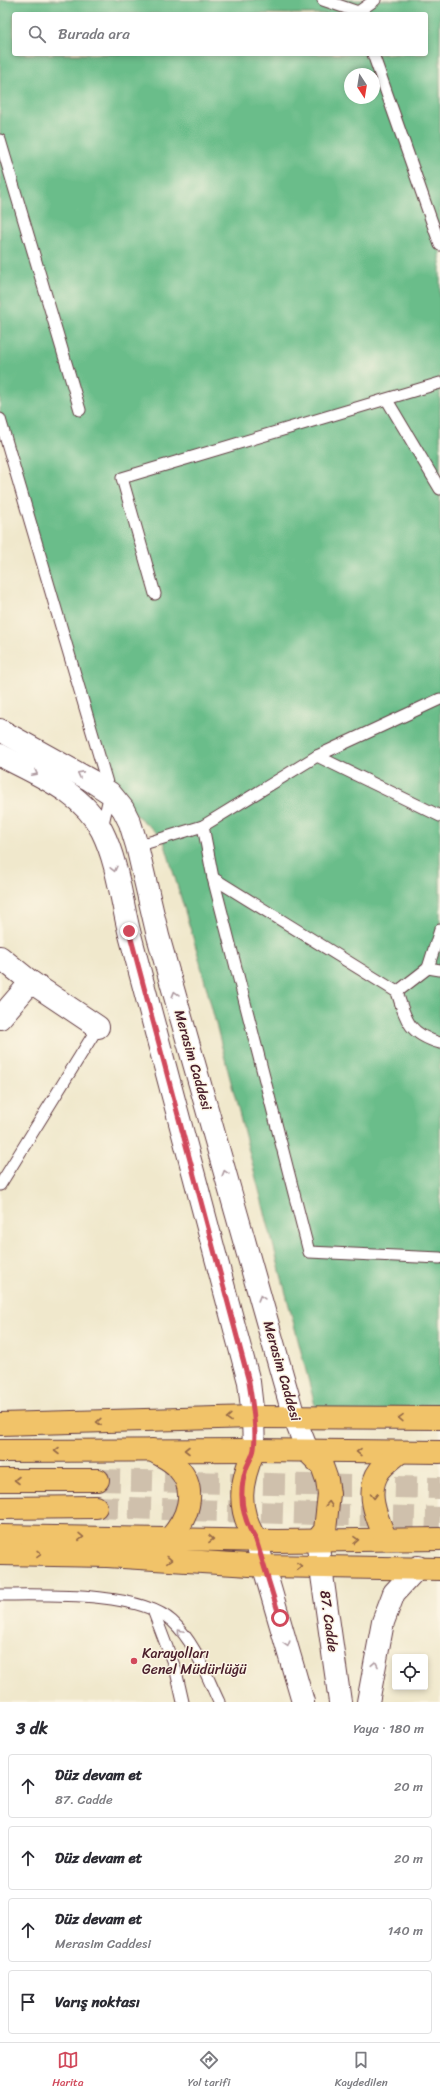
<!DOCTYPE html>
<html lang="tr">
<meta charset="utf-8">
<style>
body{margin:0;font-family:Sriracha,sans-serif;background:#f7f7f7;color:#2b2b33}
.controls{position:absolute;right:12px;bottom:12px;display:grid;overflow:hidden;border-radius:4px;box-shadow:0 2px 6px #0003}
.controls button{width:36px;height:36px;display:grid;place-items:center;padding:0;border:0;border-bottom:1px solid #e1e1e2;background:#fff;color:#2b2b33;font:20px sans-serif}
.compass{position:absolute;left:344px;top:68px;width:36px;height:36px;border-radius:50%;background:#fff;box-shadow:0 2px 6px #0003;rotate:168deg}
.stop{position:absolute;width:12px;height:12px;margin:-9px;border:3px solid #d1495b;border-radius:50%;background:#fff}
.stop.end{background:#d1495b;border-color:#fff;box-shadow:0 1px 4px #0008}
.list{margin:0;padding:0;list-style:none}
h2{display:flex;justify-content:space-between;align-items:center;height:52px;margin:0;padding:0 16px;font-size:17px}
h2 small{font-size:13px;font-weight:400;color:#7c7c81}
.list li{display:grid;grid-template-columns:26px 1fr auto;gap:12px;align-items:center;box-sizing:border-box;height:64px;margin:0 8px 8px;padding:0 8px;border:1px solid #e1e1e2;border-radius:4px}
.list b{display:block;font-size:15px;white-space:nowrap}
.list p{margin:0;font-size:13px;white-space:nowrap;color:#7c7c81}
.list em{font-size:13px;font-style:normal;color:#7c7c81}
.icon{flex:none;width:22px;height:22px;fill:none;stroke:currentColor;stroke-width:2;stroke-linecap:round;stroke-linejoin:round}
.map{position:relative;flex:none;width:440px;height:1702px;overflow:hidden}
.search{position:absolute;background:#fff;box-shadow:0 2px 6px #0003;left:12px;right:12px;top:12px;height:44px;display:flex;align-items:center;gap:10px;box-sizing:border-box;padding:0 14px;border-radius:4px;color:#7c7c81;font-size:15px}
.sheet{height:340px;background:#fff}
nav{display:flex;justify-content:space-around;align-items:center;box-sizing:border-box;height:56px;border-top:1px solid #e1e1e2;background:#fff;font-size:11px;color:#7c7c81}
nav a{display:grid;justify-items:center;gap:2px}
nav .on{color:#d1495b}
.map>svg:first-child{display:block}
</style>
<div class="map">
<svg width="440" height="1702" viewBox="0 0 440 1702">
<rect width="100%" height="100%" fill="#fcf5e5"/>
<filter id="ink" filterUnits="userSpaceOnUse"><feTurbulence type="fractalNoise" baseFrequency=".025" numOctaves="2"/><feDisplacementMap in="SourceGraphic" scale="8" xChannelSelector="R" yChannelSelector="G"/><feConvolveMatrix kernelMatrix="1 2 1 2 8 2 1 2 1" color-interpolation-filters="sRGB"/></filter>
<filter id="wash" filterUnits="userSpaceOnUse"><feTurbulence type="fractalNoise" baseFrequency=".012" numOctaves="4" result="noise"/><feDisplacementMap in="SourceGraphic" scale="16" xChannelSelector="R" yChannelSelector="G"/><feGaussianBlur stdDeviation="0.9" result="paint"/><feColorMatrix in="noise" values="0 0 0 0 0 0 0 0 0 0 0 0 0 0 0 0 0 1.4 0 .05"/><feComposite in="paint" operator="in"/></filter>
<g filter="url(#wash)">
<rect width="100%" height="100%" fill="#f0e8cc"/>
<path fill="#6abd8a" stroke="#5a6e5a" fill-rule="evenodd" d="M0,0H440V1418L318,1417L197,951L163,838L110,793L0,419ZM14,14H426V54H14ZM350,74H374V98H350Z"/>
</g>
<g filter="url(#ink)">
<g fill="none" stroke-linecap="round" stroke-linejoin="round">
<g stroke="#cfc0ac" stroke-width="22" stroke-dasharray="22 11" stroke-linecap="butt">
<path d="M98,1480L440,1488"/>
<path d="M96,1507L440,1518"/>
</g>
<defs>
<g id="service">
<path d="M323,0L358,12"/>
<path d="M359,14L358,12L375,0"/>
<path d="M373,54L440,245"/>
<path d="M0,140L80,410"/>
<path d="M387,400L440,489"/>
<path d="M0,419L110,793L102,828"/>
<path d="M155,594L122,478L440,383"/>
<path d="M440,699L317,756L203,826L213,878L309,1252L440,1258"/>
<path d="M317,756L440,816"/>
<path d="M137,846L203,826"/>
<path d="M213,878L397,992C406,1021 409,1034 440,1043"/>
<path d="M440,930L428,968L440,970"/>
<path d="M397,992L428,968"/>
<path d="M0,1185L98,1027"/>
<path d="M0,1595C43,1595 139,1591 172,1621C195,1642 206,1675 219,1702"/>
<path d="M153,1610L176,1671L183,1702"/>
</g>
<g id="minor">
<path d="M0,730L90,780L110,793L123,809L130,823L137,846L158,936L294,1417L308,1452"/>
<path d="M0,755C36,774 83,792 102,831C117,861 121,898 129,931L249,1382L253,1417L254,1450"/>
<path d="M0,957L31,982L98,1027"/>
<path d="M0,1018L31,982"/>
</g>
<g id="tertiary">
<path d="M256,1540L303,1702"/>
<path d="M317,1540L340,1702"/>
<path d="M368,1702L383,1622L394,1593L418,1567"/>
</g>
<g id="primary">
<path d="M0,1424L253,1417L440,1418"/>
<path d="M152,1450C161,1456 172,1460 178,1468C199,1491 187,1520 169,1539"/>
<path d="M254,1450C240,1483 236,1508 256,1540"/>
<path d="M0,1451L254,1450L440,1452"/>
<path d="M308,1452L322,1466L327,1480L329,1494L325,1530L317,1540"/>
<path d="M0,1480H98"/>
<path d="M0,1508L96,1507"/>
<path d="M0,1536L277,1541L440,1539"/>
<path d="M386,1539C377,1519 364,1491 380,1470C385,1464 393,1458 399,1453"/>
<path d="M0,1554L107,1556L265,1566L440,1569"/>
</g>
</defs>
<use href="#service" stroke="#633d43" stroke-width="13"/>
<use href="#minor" stroke="#633d43" stroke-width="24"/>
<use href="#tertiary" stroke="#633d43" stroke-width="24"/>
<use href="#primary" stroke="#633d43" stroke-width="24"/>
<use href="#service" stroke="#fff" stroke-width="11"/>
<use href="#minor" stroke="#fff" stroke-width="22"/>
<use href="#tertiary" stroke="#fff" stroke-width="22"/>
<use href="#primary" stroke="#f1c369" stroke-width="22"/>
</g>
<defs><path id="oneway-chevron" d="M-2-3.5L2.5 0L-2 3.5" fill="none" stroke-width="1.6" stroke-linecap="round" stroke-linejoin="round"/></defs>
<g stroke="#ae9aa0">
<use href="#oneway-chevron" transform="translate(35 773) rotate(27)"/>
<use href="#oneway-chevron" transform="translate(80 774) rotate(-152)"/>
<use href="#oneway-chevron" transform="translate(114 869) rotate(77)"/>
<use href="#oneway-chevron" transform="translate(175 994) rotate(-106)"/>
<use href="#oneway-chevron" transform="translate(225 1173) rotate(-106)"/>
<use href="#oneway-chevron" transform="translate(261 1298) rotate(-106)"/>
<use href="#oneway-chevron" transform="translate(180 1632) rotate(-130)"/>
<use href="#oneway-chevron" transform="translate(287 1644) rotate(74)"/>
<use href="#oneway-chevron" transform="translate(375 1664) rotate(-79)"/>
</g>
<g stroke="#956947">
<use href="#oneway-chevron" transform="translate(229 1418) rotate(178)"/>
<use href="#oneway-chevron" transform="translate(401 1418) rotate(-179)"/>
<use href="#oneway-chevron" transform="translate(99 1422) rotate(178)"/>
<use href="#oneway-chevron" transform="translate(187 1450) rotate(180)"/>
<use href="#oneway-chevron" transform="translate(57 1451) rotate(180)"/>
<use href="#oneway-chevron" transform="translate(359 1452) rotate(-179)"/>
<use href="#oneway-chevron" transform="translate(17 1480) rotate(180)"/>
<use href="#oneway-chevron" transform="translate(374 1496) rotate(89)"/>
<use href="#oneway-chevron" transform="translate(329 1504) rotate(-86)"/>
<use href="#oneway-chevron" transform="translate(81 1537) rotate(1)"/>
<use href="#oneway-chevron" transform="translate(211 1539) rotate(1)"/>
<use href="#oneway-chevron" transform="translate(356 1540) rotate(-1)"/>
<use href="#oneway-chevron" transform="translate(39 1554) rotate(1)"/>
<use href="#oneway-chevron" transform="translate(169 1560) rotate(4)"/>
<use href="#oneway-chevron" transform="translate(299 1566) rotate(-1)"/>
</g>
</g>
<g fill="none" stroke-linecap="round" stroke-linejoin="round" filter="url(#ink)">
<path stroke="#d1495b" stroke-width="5" d="M129,931L249,1382C252,1403 257,1428 254,1449C253,1456 248,1463 246,1469C238,1494 242,1518 256,1540L280,1618"/>
</g>
<circle fill="#d1495b" stroke="#fcf5e5" stroke-width="1.5" cx="134" cy="1661" r="4"/>
<g text-anchor="middle" dominant-baseline="central" stroke-width="3" stroke-linejoin="round" paint-order="stroke">
<g font-size="14" fill="#4a1f2b" stroke="#fcf5e5">
<text transform="translate(193 1060) rotate(74)">Merasim Caddesi</text>
<text transform="translate(282 1371) rotate(74)">Merasim Caddesi</text>
<text transform="translate(329 1621) rotate(82)">87. Cadde</text>
</g>
<g font-size="14" fill="#4a1f2b" stroke="#fcf5e5" text-anchor="start">
<text x="142" y="1653">Karayolları<tspan x="142" dy="16">Genel Müdürlüğü</tspan></text>
</g>
</g>
</svg>
<div class="controls">
<button><svg class="icon" aria-label="locate" viewBox="0 0 24 24"><circle cx="12" cy="12" r="6"/><path d="M12 2v4M12 18v4M2 12h4M18 12h4"/></svg></button>
</div>
<svg class="compass" viewBox="-18 -18 36 36"><path d="M0-13l5 13h-10z" fill="#e53935"/><path d="M0 13l5-13h-10z" fill="#7c7c81"/></svg>
<div class="stop" style="left:280px;top:1618px"></div>
<div class="stop end" style="left:129px;top:931px"></div>
<div class="search"><svg class="icon" aria-label="search" viewBox="0 0 24 24"><circle cx="10" cy="10" r="6"/><path d="M15 15l6 6"/></svg>Burada ara</div>
</div>
<section class="sheet">
<h2>3 dk<small>Yaya · 180 m</small></h2>
<ul class="list">
<li><svg class="icon" aria-label="ahead" viewBox="0 0 24 24"><path d="M12 20V5M6 11l6-6 6 6"/></svg><div><b>Düz devam et</b><p>87. Cadde</p></div><em>20 m</em></li>
<li><svg class="icon" aria-label="ahead" viewBox="0 0 24 24"><path d="M12 20V5M6 11l6-6 6 6"/></svg><div><b>Düz devam et</b></div><em>20 m</em></li>
<li><svg class="icon" aria-label="ahead" viewBox="0 0 24 24"><path d="M12 20V5M6 11l6-6 6 6"/></svg><div><b>Düz devam et</b><p>Merasim Caddesi</p></div><em>140 m</em></li>
<li><svg class="icon" aria-label="arrive" viewBox="0 0 24 24"><path d="M6 21V4h12l-3 4 3 4H6"/></svg><div><b>Varış noktası</b></div></li>
</ul>
</section>
<nav>
<a class="on"><svg class="icon" aria-label="map" viewBox="0 0 24 24"><path d="M3 6l6-2 6 2 6-2v14l-6 2-6-2-6 2zM9 4v14M15 6v14"/></svg>Harita</a>
<a><svg class="icon" aria-label="directions" viewBox="0 0 24 24"><path d="M12 3l9 9-9 9-9-9zM9 14v-3h6M13 9l2 2-2 2"/></svg>Yol tarifi</a>
<a><svg class="icon" aria-label="saved" viewBox="0 0 24 24"><path d="M7 4h10v16l-5-4-5 4z"/></svg>Kaydedilen</a>
</nav>
